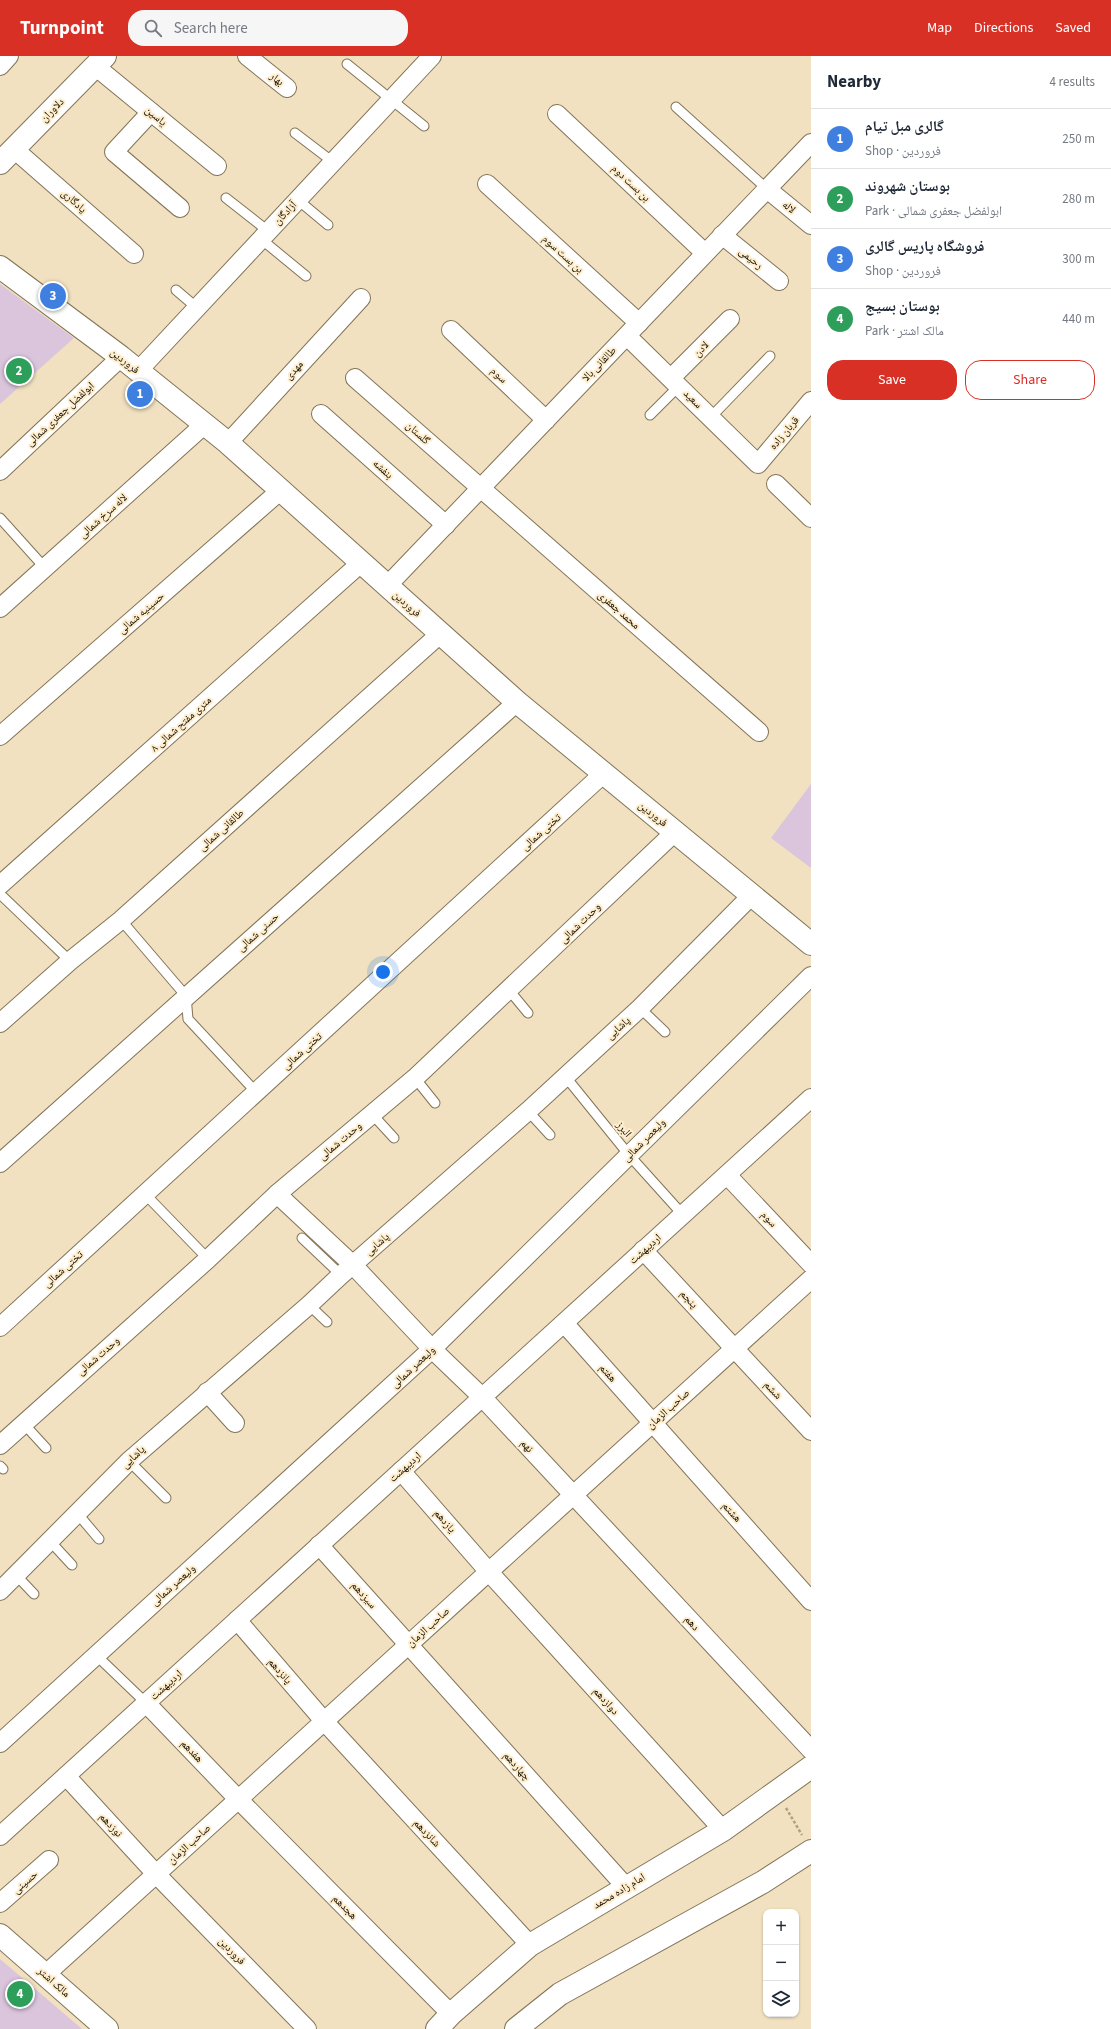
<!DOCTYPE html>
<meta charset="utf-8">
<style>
body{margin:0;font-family:"Source Sans 3","Noto Naskh Arabic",sans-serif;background:#f6f6f7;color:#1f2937}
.controls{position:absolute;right:12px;bottom:12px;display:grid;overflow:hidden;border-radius:8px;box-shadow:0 1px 3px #0004}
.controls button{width:36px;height:36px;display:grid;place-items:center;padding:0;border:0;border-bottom:1px solid #e0e1e3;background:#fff;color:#1f2937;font:20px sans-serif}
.you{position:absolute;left:383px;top:916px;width:14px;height:14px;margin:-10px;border:3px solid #fff;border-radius:50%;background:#1a73e8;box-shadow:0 0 0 6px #1a73e833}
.badge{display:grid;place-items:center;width:26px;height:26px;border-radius:50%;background:#d93025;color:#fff;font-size:13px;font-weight:700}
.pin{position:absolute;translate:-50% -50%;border:2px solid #fff;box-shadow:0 1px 4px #0006}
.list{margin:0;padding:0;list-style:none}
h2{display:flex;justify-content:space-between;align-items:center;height:52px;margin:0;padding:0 16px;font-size:17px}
h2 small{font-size:13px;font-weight:400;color:#747a83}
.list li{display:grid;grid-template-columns:26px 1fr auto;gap:12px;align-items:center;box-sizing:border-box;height:60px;padding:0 16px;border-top:1px solid #e0e1e3}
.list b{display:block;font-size:15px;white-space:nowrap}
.list p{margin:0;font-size:13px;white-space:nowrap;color:#747a83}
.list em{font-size:13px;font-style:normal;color:#747a83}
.actions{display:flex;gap:8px;padding:12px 16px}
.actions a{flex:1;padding:9px 0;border:1px solid #d93025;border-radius:16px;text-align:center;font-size:14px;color:#d93025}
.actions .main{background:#d93025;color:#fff}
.icon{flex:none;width:22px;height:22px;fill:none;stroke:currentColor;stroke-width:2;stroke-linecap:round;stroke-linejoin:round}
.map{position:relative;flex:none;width:811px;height:1973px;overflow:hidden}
header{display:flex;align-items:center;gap:24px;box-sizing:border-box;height:56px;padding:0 20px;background:#d93025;color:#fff}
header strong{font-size:19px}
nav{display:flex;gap:22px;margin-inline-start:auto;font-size:14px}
.search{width:280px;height:36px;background:#f6f6f7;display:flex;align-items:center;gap:10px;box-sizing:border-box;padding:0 14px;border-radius:16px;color:#747a83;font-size:15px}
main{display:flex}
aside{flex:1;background:#fff}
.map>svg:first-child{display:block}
</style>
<header>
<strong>Turnpoint</strong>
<div class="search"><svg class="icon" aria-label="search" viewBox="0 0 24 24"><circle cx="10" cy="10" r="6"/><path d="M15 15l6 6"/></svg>Search here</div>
<nav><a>Map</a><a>Directions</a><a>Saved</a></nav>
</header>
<main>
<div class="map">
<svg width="811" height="1973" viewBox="0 0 811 1973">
<rect width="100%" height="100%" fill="#f1e1c0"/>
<g fill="#dac5dd">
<path d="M0,228L74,282L0,348Z"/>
<path d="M811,728V812L771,782Z"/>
<path d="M0,1903L82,1973H0Z"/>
</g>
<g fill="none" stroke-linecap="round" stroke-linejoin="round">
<defs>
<g id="lane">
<path d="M347,8L424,70"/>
<path d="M676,51L767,133"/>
<path d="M295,77L333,106"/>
<path d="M226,142L268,175"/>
<path d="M298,144L328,169"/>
<path d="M261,183L306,220"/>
<path d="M176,234L197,252"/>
<path d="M650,359L679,330"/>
<path d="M711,361L770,300"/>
<path d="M0,462L45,512"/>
<path d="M0,838L70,905"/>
<path d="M121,864L186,940L188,963L256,1036"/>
<path d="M509,934L528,957"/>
<path d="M640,952L665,976"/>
<path d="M565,1020L629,1099L683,1159"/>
<path d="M415,1022L435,1047"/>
<path d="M528,1055L550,1079"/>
<path d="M372,1058L394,1082"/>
<path d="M145,1138L208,1203"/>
<path d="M302,1182L341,1219"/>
<path d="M309,1249L327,1266"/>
<path d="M24,1368L46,1392"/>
<path d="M129,1405L166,1442"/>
<path d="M0,1410L3,1413"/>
<path d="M77,1457L99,1483"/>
<path d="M49,1484L72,1509"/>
<path d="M16,1519L34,1538"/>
<path d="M96,1599L146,1647"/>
</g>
<g id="street">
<path d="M247,0L287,32"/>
<path d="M0,10L9,0"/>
<path d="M95,10L217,110"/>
<path d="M151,56L114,96L180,152"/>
<path d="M557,58L705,197"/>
<path d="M14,93L134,198"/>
<path d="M487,128L639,267"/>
<path d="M767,133L811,169"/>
<path d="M722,179L779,225"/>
<path d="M451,274L546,364"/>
<path d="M627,280L758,408L811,345"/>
<path d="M138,315L432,0"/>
<path d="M355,322L759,676"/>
<path d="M671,322L730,263"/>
<path d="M321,358L446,469"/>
<path d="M228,387L361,242"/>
<path d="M0,415L121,301"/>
<path d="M776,428L811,462"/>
<path d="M387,530L811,87"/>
<path d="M0,552L205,368"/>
<path d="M0,680L281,434"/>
<path d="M0,829L362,506"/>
<path d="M0,967L70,905L121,864L440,578"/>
<path d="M0,1107L517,646"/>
<path d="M727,1119L811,1208"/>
<path d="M277,1138L353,1209L432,1293L482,1341L811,1694"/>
<path d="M643,1194L811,1375"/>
<path d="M564,1267L811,1545"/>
<path d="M0,1271L603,718"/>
<path d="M207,1336L235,1367"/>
<path d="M0,1389L208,1203L277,1138L415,1022L676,775"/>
<path d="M401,1415L489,1516L723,1774"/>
<path d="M319,1489L626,1831"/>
<path d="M0,1535L129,1405L309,1249L341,1219L528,1055L640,952L752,839"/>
<path d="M237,1564L324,1665L530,1889"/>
<path d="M146,1647L238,1743L451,1958"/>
<path d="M0,1687L432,1293L811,920"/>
<path d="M66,1720L156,1818L307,1973"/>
<path d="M0,1780L811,1042"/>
<path d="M0,1847L49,1804"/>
<path d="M46,1918L811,1223"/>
</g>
<g id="secondary">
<path d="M0,107L105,0"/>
<path d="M0,211L121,301L228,387L517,646L811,888"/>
<path d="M0,1879L107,1973"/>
<path d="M437,1973L451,1958L530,1889L723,1774L811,1711"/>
<path d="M516,1973L560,1938L763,1826L811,1795"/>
</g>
</defs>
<use href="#lane" stroke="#827457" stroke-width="11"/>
<use href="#street" stroke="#827457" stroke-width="20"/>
<use href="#secondary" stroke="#827457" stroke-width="24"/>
<path stroke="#ada086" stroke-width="2.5" stroke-dasharray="3 2" stroke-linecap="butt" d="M786,1752L802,1779"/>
<use href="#lane" stroke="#fff" stroke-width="9"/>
<use href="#street" stroke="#fff" stroke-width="18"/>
<use href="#secondary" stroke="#fff" stroke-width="22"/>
</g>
<g text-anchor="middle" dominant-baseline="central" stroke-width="4" stroke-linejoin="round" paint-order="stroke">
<g font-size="11" fill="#120d03" stroke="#feeecd">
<text transform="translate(277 23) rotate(38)">بهار</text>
<text transform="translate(52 54) rotate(-46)">دلاوران</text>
<text transform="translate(156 60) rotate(40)">یاسین</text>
<text transform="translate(631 127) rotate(43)">بن بست دوم</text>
<text transform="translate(74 145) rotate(42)">یادگاری</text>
<text transform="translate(789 151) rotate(39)">لاله</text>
<text transform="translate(285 157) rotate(-47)">آزادگان</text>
<text transform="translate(563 198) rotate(42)">بن بست سوم</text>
<text transform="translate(751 202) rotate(39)">رحیمی</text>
<text transform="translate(701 293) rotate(-46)">لادن</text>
<text transform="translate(125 305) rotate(38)">فروردین</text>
<text transform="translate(599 308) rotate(-46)">طالقانی بالا</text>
<text transform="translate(294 314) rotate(-47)">مهدی</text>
<text transform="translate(499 319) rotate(43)">سوم</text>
<text transform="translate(693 343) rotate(45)">سعید</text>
<text transform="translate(60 358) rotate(-43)">ابولفضل جعفری شمالی</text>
<text transform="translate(418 377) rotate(42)">گلستان</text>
<text transform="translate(784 377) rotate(-50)">قربان زاده</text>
<text transform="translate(383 413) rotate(42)">بنفشه</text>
<text transform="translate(103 460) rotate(-42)">لاله سرخ شمالی</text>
<text transform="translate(407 548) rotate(42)">فروردین</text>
<text transform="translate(619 554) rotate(41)">محمد جعفری</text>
<text transform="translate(141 557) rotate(-41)">حسینیه شمالی</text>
<text transform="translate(181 668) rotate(-42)">۸ متری مفتح شمالی</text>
<text transform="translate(653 758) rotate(38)">فروردین</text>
<text transform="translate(221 774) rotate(-42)">طالقانی شمالی</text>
<text transform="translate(541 776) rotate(-42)">تختی شمالی</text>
<text transform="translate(580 867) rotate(-44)">وحدت شمالی</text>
<text transform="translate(258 876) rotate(-42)">حسنی شمالی</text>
<text transform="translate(618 972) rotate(-42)">پاشایی</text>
<text transform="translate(302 995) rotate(-42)">تختی شمالی</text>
<text transform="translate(624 1073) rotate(51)">البرز</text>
<text transform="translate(644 1084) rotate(-45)">ولیعصر شمالی</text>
<text transform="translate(340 1085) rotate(-40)">وحدت شمالی</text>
<text transform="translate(769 1163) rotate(47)">سوم</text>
<text transform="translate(377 1188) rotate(-41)">پاشایی</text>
<text transform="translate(645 1193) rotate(-42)">اردیبهشت</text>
<text transform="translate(63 1213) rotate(-42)">تختی شمالی</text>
<text transform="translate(689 1243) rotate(47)">پنجم</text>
<text transform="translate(98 1300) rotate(-41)">وحدت شمالی</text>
<text transform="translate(413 1311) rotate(-43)">ولیعصر شمالی</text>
<text transform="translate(608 1317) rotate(48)">هفتم</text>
<text transform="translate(773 1334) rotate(47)">ششم</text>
<text transform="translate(668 1353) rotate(-42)">صاحب الزمان</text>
<text transform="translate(527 1390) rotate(47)">نهم</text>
<text transform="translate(133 1401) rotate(-43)">پاشایی</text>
<text transform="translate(405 1411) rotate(-42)">اردیبهشت</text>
<text transform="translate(732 1456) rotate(48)">هشتم</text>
<text transform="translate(445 1465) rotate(49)">یازدهم</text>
<text transform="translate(173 1529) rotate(-42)">ولیعصر شمالی</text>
<text transform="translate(364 1539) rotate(48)">سیزدهم</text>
<text transform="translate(692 1567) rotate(47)">دهم</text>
<text transform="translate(428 1571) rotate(-42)">صاحب الزمان</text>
<text transform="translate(280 1615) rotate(49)">پانزدهم</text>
<text transform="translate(166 1629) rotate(-42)">اردیبهشت</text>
<text transform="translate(606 1645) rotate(48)">دوازدهم</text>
<text transform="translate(192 1695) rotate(46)">هفدهم</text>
<text transform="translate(517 1710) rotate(48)">چهاردهم</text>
<text transform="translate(111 1769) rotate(47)">نوزدهم</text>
<text transform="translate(427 1777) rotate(47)">شانزدهم</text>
<text transform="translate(189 1788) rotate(-42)">صاحب الزمان</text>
<text transform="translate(25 1826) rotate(-41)">حسینی</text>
<text transform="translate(619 1835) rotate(-31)">امام زاده محمد</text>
<text transform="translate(345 1851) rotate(45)">هجدهم</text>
<text transform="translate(232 1895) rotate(46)">فروردین</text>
<text transform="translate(54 1926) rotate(42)">مالک اشتر</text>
</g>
</g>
</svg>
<div class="controls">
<button>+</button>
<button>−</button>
<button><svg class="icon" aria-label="layers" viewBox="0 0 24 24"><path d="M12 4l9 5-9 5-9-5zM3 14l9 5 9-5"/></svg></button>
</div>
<div class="you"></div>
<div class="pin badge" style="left:140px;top:338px;background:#3f7fe0">1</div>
<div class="pin badge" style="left:19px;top:315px;background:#2e9e5b">2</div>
<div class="pin badge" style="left:53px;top:240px;background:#3f7fe0">3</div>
<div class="pin badge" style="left:20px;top:1938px;background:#2e9e5b">4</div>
</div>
<aside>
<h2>Nearby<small>4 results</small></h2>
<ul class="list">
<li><span class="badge" style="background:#3f7fe0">1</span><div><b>گالری مبل تیام</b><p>Shop · فروردین</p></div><em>250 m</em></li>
<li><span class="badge" style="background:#2e9e5b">2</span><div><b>بوستان شهروند</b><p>Park · ابولفضل جعفری شمالی</p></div><em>280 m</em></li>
<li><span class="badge" style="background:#3f7fe0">3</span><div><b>فروشگاه پاریس گالری</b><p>Shop · فروردین</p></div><em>300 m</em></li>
<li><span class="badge" style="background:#2e9e5b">4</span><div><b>بوستان بسیج</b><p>Park · مالک اشتر</p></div><em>440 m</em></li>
</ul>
<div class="actions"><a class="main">Save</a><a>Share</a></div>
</aside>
</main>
